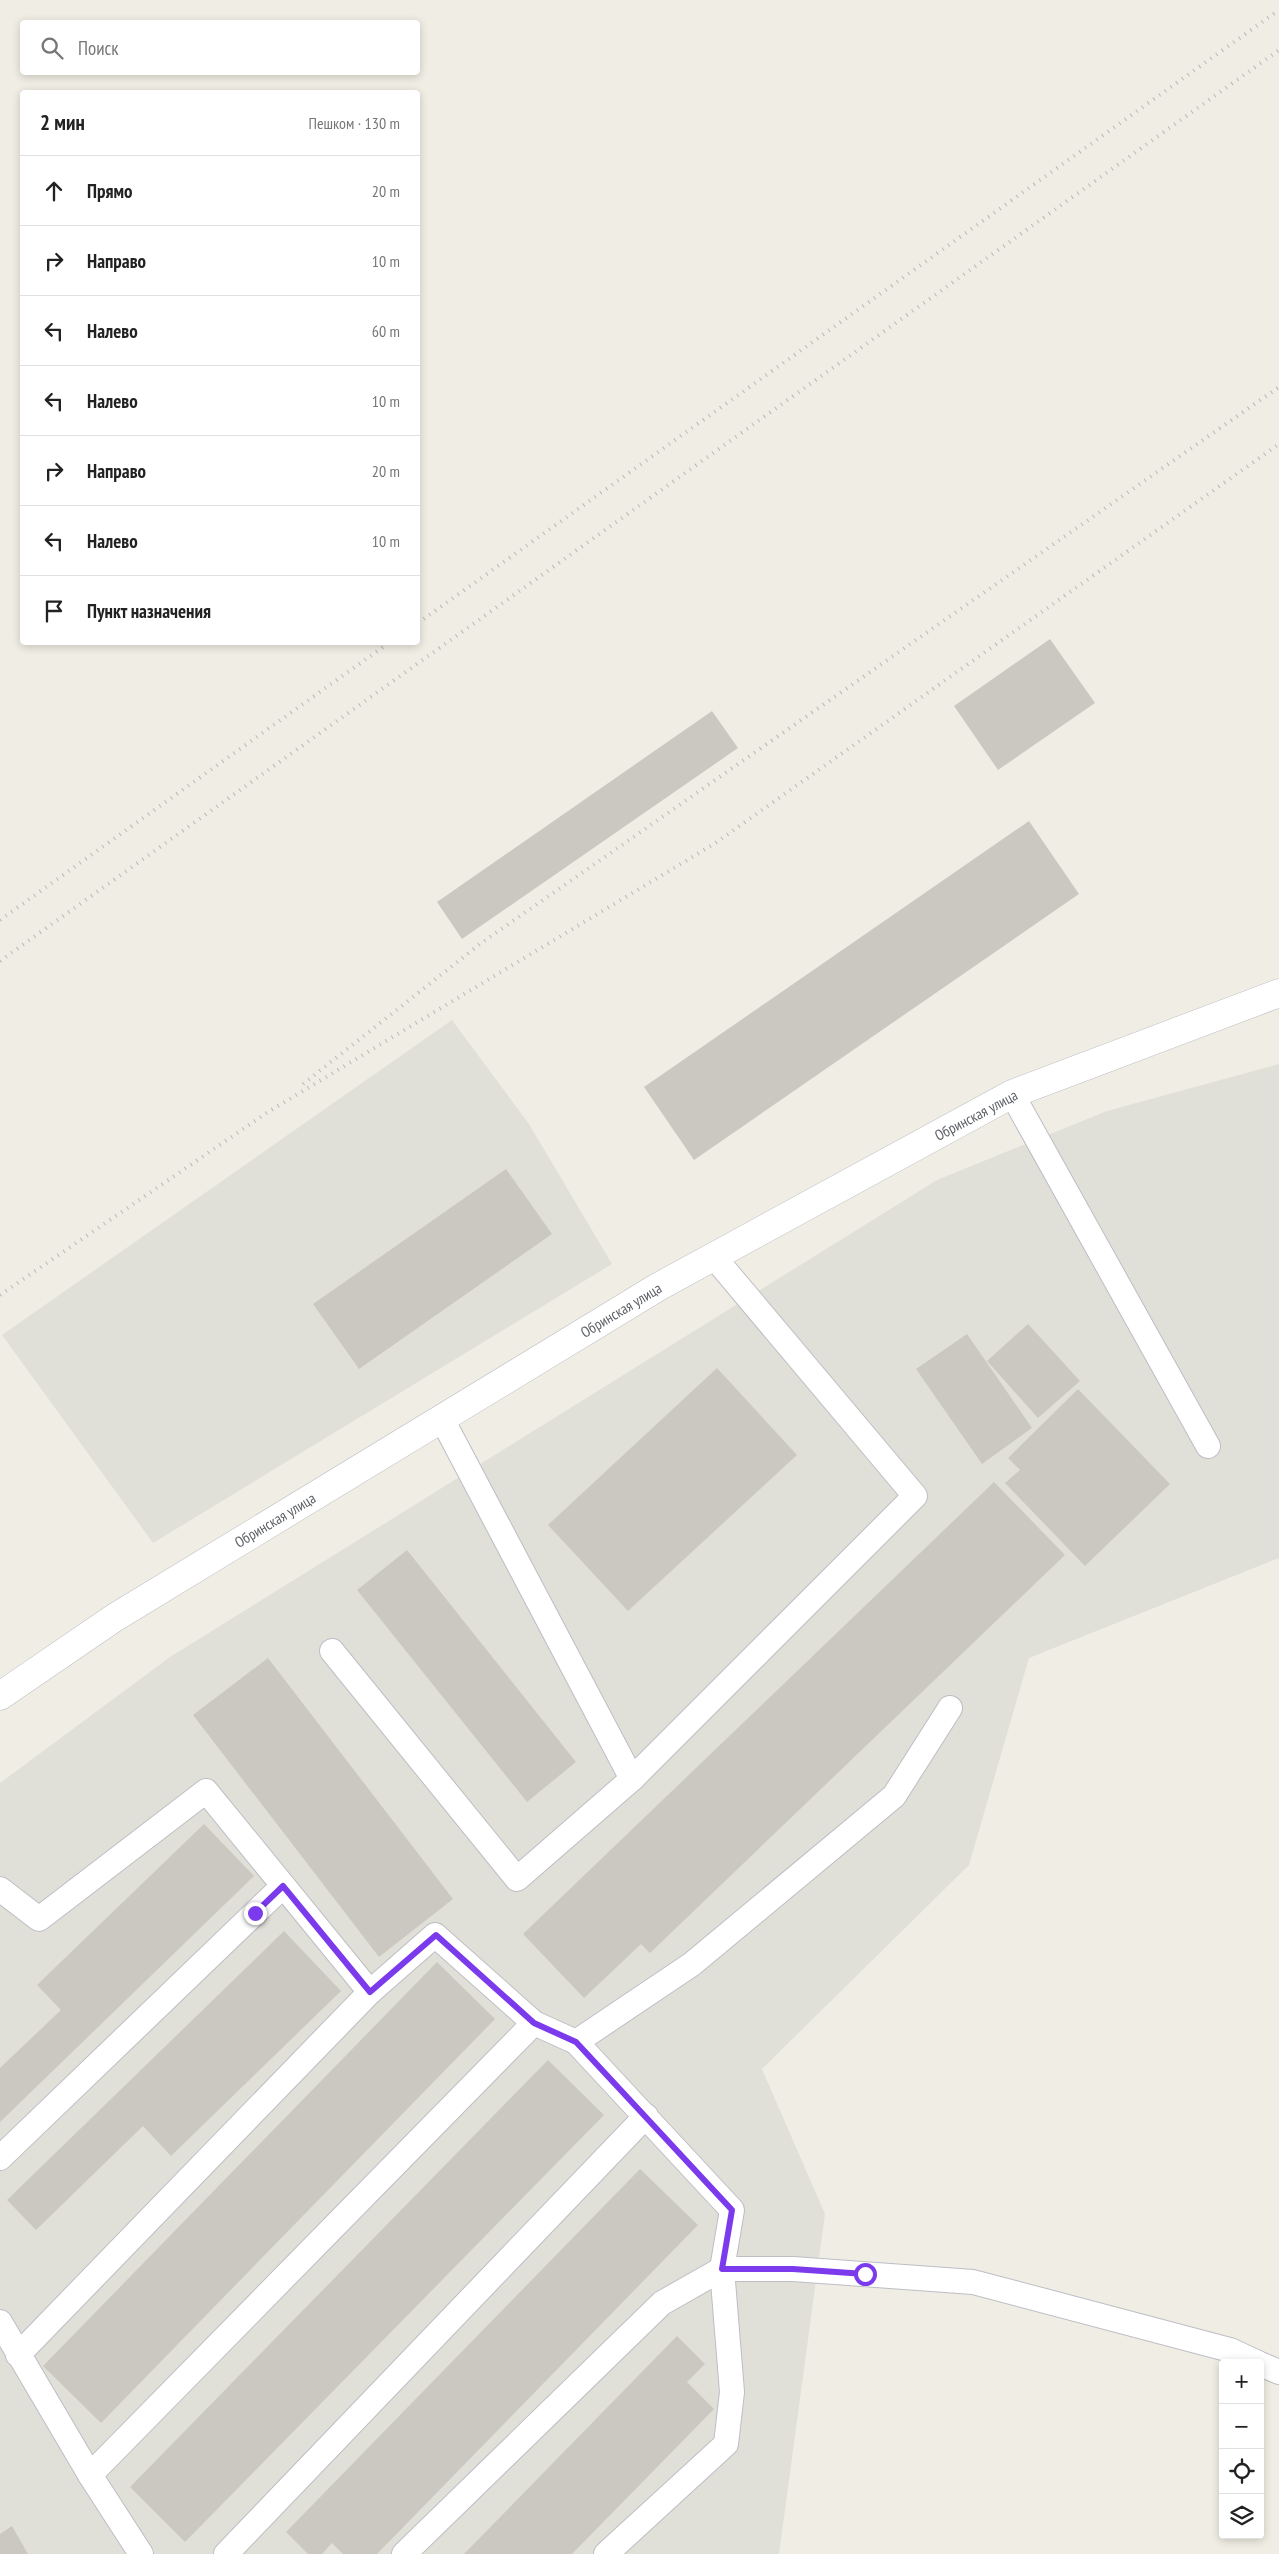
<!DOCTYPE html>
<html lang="ru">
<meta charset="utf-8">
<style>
body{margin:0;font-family:"PT Sans Narrow",sans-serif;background:#f6f6f6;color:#222}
.controls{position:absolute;right:15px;bottom:15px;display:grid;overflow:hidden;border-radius:5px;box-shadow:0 2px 8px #0003}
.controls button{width:45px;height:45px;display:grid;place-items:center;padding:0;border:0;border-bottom:1px solid #e0e0e0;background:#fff;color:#222;font:25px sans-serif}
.stop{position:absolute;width:15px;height:15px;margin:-11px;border:4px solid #7c3aed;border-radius:50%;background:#fff}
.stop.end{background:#7c3aed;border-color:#fff;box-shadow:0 1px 5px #0008}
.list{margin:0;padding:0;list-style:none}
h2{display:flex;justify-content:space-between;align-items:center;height:65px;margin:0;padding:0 20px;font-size:21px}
h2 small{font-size:16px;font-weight:400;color:#767676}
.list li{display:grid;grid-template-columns:32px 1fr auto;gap:15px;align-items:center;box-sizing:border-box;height:70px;padding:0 20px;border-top:1px solid #e0e0e0}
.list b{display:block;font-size:19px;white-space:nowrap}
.list em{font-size:16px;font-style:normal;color:#767676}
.icon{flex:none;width:28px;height:28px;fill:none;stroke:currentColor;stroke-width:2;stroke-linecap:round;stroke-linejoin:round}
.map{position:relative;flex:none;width:1279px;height:2554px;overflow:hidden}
.search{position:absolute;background:#fff;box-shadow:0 2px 8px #0003;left:20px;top:20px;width:400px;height:55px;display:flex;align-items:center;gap:12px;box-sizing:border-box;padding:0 18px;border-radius:5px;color:#767676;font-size:19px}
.panel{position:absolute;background:#fff;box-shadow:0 2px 8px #0003;left:20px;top:90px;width:400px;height:555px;border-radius:5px}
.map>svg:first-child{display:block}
</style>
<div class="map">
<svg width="1279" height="2554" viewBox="0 0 1279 2554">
<rect width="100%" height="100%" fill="#f0eee4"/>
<g fill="#e0e0d8">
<path d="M452,1020L529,1124L612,1264L153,1543L2,1335Z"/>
<path d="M1279,1064V1558L1029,1658L969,1865L762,2069L825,2214L779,2554H0V1783L170,1657L937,1180L1107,1111Z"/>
</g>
<g fill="#cbc8c1">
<path d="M1050,639L1095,703L998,770L954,706Z"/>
<path d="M712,711L738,748L462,939L437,902Z"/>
<path d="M1029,821L1079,894L694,1160L644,1087Z"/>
<path d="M506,1169L552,1234L359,1369L313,1304Z"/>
<path d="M1028,1324L1080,1381L1038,1418L987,1361Z"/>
<path d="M967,1334L1032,1428L982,1464L916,1369Z"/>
<path d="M717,1368L797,1455L628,1611L548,1525Z"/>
<path d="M1078,1389L1170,1484L1085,1566L1005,1483L1020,1470L1008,1458Z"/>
<path d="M994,1482L1065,1555L650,1953L641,1944L584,1998L523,1934Z"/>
<path d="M407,1550L576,1762L527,1802L357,1590Z"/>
<path d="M268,1658L453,1899L379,1957L193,1715Z"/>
<path d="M204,1824L254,1876L0,2122V2068L61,2010L37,1985Z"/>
<path d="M284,1931L341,1991L171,2156L143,2126L36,2230L7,2200Z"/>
<path d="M437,1962L495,2019L101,2423L43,2366Z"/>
<path d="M548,2060L604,2115L185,2542L130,2487Z"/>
<path d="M640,2169L698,2225L377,2554H343L332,2543L322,2554H308L286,2532Z"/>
<path d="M677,2336L705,2364L687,2382L714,2409L572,2554H464Z"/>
<path d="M12,2526L28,2554H0V2534Z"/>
</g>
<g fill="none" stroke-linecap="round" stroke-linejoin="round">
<defs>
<g id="service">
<path d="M1012,1094L1208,1446"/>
<path d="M442,1419L632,1779"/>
<path d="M332,1651L517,1879L632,1779L915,1496L714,1257"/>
<path d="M0,1889L39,1919L206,1791L370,1992"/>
<path d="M576,2042L692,1964L894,1796L950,1708"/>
<path d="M0,2158L283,1886"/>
<path d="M0,2322L90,2475L141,2554"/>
<path d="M18,2355L370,1992L435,1935L534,2023L576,2042L732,2210L722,2269L732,2392L726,2444L606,2554"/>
<path d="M1260,2364L1279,2372"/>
<path d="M90,2475L534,2023"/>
<path d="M226,2554L646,2116"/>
<path d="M404,2554L662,2303L722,2269H793L973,2282L1230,2350L1258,2363"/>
</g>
<path id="minor" d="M0,1696L114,1618L658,1287L1012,1094L1279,993"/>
</defs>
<use href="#service" stroke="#bcbec4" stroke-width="26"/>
<use href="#minor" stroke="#bcbec4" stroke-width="29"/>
<use href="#service" stroke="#fff" stroke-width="24"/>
<use href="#minor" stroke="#fff" stroke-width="28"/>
<g stroke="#b7b8b9" stroke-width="4" stroke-dasharray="1 6" stroke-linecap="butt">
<path d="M418,623L1279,10"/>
<path d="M0,920L390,642"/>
<path d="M0,961L1279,50"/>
<path d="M303,1084L480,944L1279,387"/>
<path d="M0,1295L268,1112L714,844L1279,444"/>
</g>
</g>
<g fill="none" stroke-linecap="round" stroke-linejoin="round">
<path stroke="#7c3aed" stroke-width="6" d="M255,1913L283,1886L370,1992L436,1935L534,2023L576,2042L732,2210L722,2269H793L865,2274"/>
</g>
<g text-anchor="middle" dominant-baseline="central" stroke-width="4.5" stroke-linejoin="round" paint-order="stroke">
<g font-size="15" fill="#5c6066" stroke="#fff">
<text transform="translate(976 1115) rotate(-28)">Обринская улица</text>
<text transform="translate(621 1310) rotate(-31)">Обринская улица</text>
<text transform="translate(275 1520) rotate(-31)">Обринская улица</text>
</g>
</g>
</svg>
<div class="controls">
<button>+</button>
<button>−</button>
<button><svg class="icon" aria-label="locate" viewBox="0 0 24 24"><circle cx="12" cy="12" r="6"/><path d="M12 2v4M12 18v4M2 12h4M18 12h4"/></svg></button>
<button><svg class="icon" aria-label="layers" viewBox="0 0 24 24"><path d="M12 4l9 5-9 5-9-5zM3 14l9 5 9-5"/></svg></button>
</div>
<div class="stop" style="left:865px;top:2274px"></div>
<div class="stop end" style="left:255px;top:1913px"></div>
<div class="search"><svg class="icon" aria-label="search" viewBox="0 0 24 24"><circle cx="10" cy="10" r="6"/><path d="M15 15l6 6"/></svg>Поиск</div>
<section class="panel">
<h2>2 мин<small>Пешком · 130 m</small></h2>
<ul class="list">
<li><svg class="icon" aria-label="ahead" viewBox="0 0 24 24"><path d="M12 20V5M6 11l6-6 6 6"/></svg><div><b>Прямо</b></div><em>20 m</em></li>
<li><svg class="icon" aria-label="right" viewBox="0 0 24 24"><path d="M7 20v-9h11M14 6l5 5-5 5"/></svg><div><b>Направо</b></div><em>10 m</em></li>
<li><svg class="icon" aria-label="left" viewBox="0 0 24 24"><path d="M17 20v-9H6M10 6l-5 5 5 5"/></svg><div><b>Налево</b></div><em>60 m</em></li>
<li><svg class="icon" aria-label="left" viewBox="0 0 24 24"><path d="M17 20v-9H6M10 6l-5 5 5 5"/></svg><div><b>Налево</b></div><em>10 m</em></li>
<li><svg class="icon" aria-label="right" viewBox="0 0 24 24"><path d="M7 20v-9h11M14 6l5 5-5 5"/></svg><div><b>Направо</b></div><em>20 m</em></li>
<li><svg class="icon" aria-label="left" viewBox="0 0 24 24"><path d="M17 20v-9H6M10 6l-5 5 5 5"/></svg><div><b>Налево</b></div><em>10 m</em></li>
<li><svg class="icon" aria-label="arrive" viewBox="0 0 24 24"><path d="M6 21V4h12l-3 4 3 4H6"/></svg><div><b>Пункт назначения</b></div></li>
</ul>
</section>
</div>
